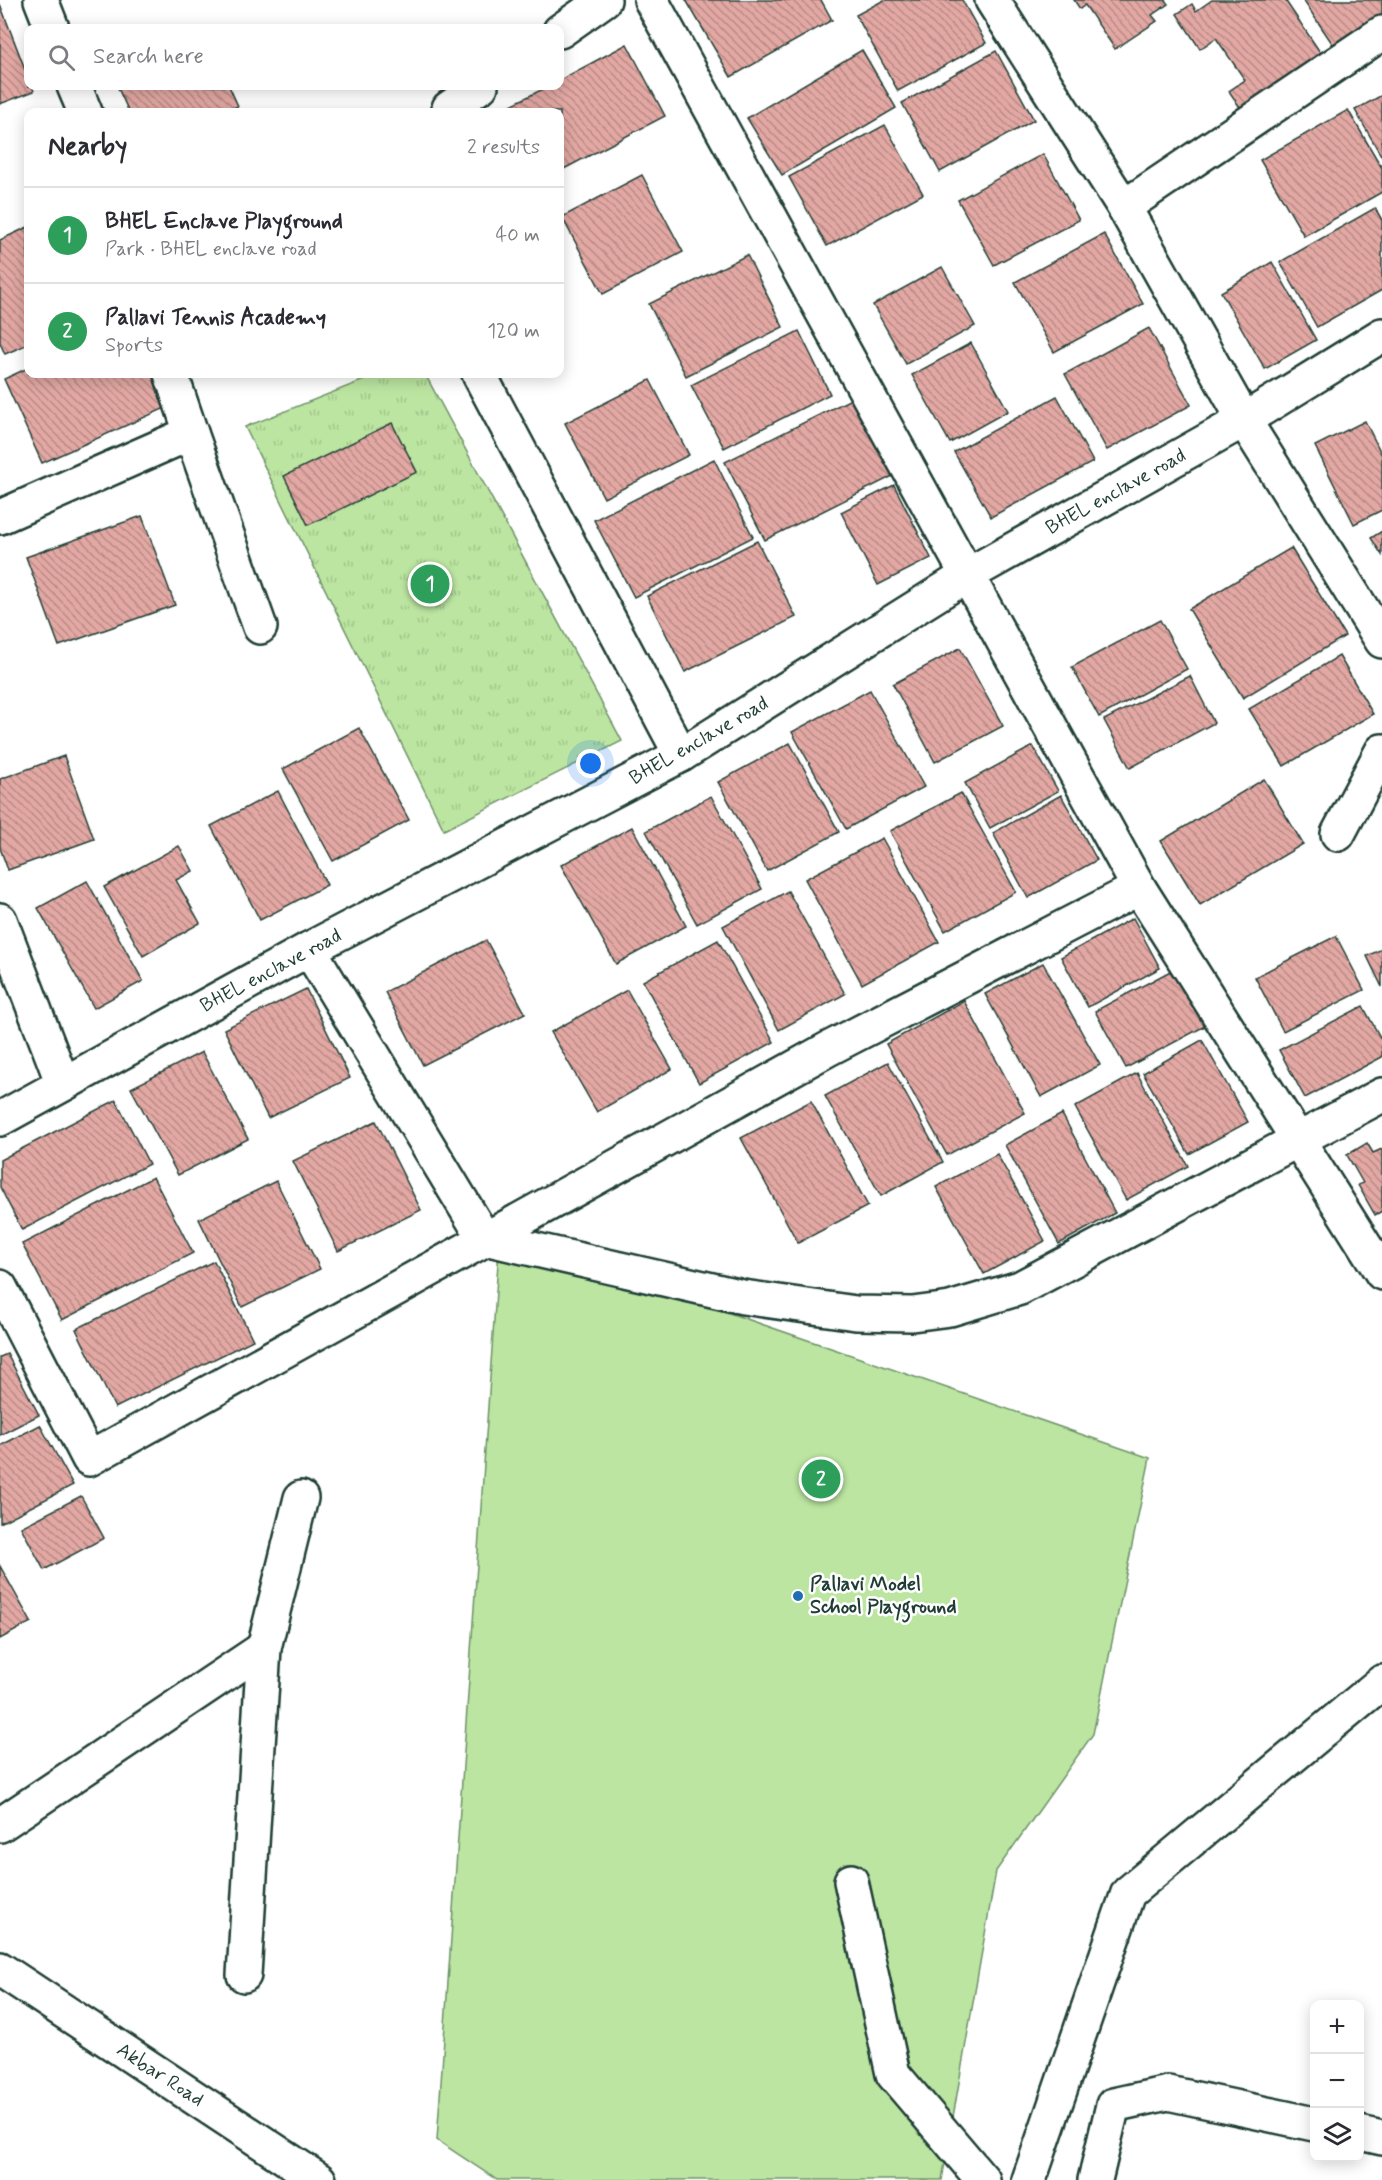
<!DOCTYPE html>
<meta charset="utf-8">
<style>
body{margin:0;font-family:Mynerve,sans-serif;background:#f7f7f7;color:#2b2b33}
.controls{position:absolute;right:18px;bottom:18px;display:grid;overflow:hidden;border-radius:12px;box-shadow:0 3px 15px #0003}
.controls button{width:54px;height:54px;display:grid;place-items:center;padding:0;border:0;border-bottom:2px solid #e1e1e2;background:#fff;color:#2b2b33;font:30px sans-serif}
.you{position:absolute;left:591px;top:764px;width:21px;height:21px;margin:-15px;border:4px solid #fff;border-radius:50%;background:#1a73e8;box-shadow:0 0 0 9px #1a73e833}
.badge{display:grid;place-items:center;width:39px;height:39px;border-radius:50%;background:#1a73e8;color:#fff;font-size:20px;font-weight:700}
.pin{position:absolute;translate:-50% -50%;border:3px solid #fff;box-shadow:0 2px 6px #0006}
.list{margin:0;padding:0;list-style:none}
h2{display:flex;justify-content:space-between;align-items:center;height:78px;margin:0;padding:0 24px;font-size:26px}
h2 small{font-size:20px;font-weight:400;color:#7c7c81}
.list li{display:grid;grid-template-columns:39px 1fr auto;gap:18px;align-items:center;box-sizing:border-box;height:96px;padding:0 24px;border-top:2px solid #e1e1e2}
.list b{display:block;font-size:22px;white-space:nowrap}
.list p{margin:0;font-size:20px;white-space:nowrap;color:#7c7c81}
.list em{font-size:20px;font-style:normal;color:#7c7c81}
.icon{flex:none;width:33px;height:33px;fill:none;stroke:currentColor;stroke-width:2;stroke-linecap:round;stroke-linejoin:round}
.map{position:relative;flex:none;width:1382px;height:2180px;overflow:hidden}
.search{position:absolute;background:#fff;box-shadow:0 3px 15px #0003;left:24px;top:24px;width:540px;height:66px;display:flex;align-items:center;gap:15px;box-sizing:border-box;padding:0 21px;border-radius:12px;color:#7c7c81;font-size:22px}
.panel{position:absolute;background:#fff;box-shadow:0 3px 15px #0003;left:24px;top:108px;width:540px;height:270px;border-radius:12px}
.map>svg:first-child{display:block}
</style>
<div class="map">
<svg width="1382" height="2180" viewBox="0 0 1382 2180">
<defs>
<pattern id="park-tufts" width="24" height="20" patternUnits="userSpaceOnUse" patternTransform="scale(1.5)"><rect width="24" height="20" fill="#bce5a1"/><path d="M3 7l-1-3M5 7V3M7 7l1-3M15 17l-1-3M17 17v-4M19 17l1-3" fill="none" stroke="#a1c58b"/></pattern>
<pattern id="building-back-hatch" width="6" height="6" patternUnits="userSpaceOnUse" patternTransform="scale(1.5)"><rect width="6" height="6" fill="#e3a8a3"/><path d="M-1 5l2 2M0 0l6 6M5-1l2 2" fill="none" stroke="#b78a86"/></pattern>
</defs>
<rect width="100%" height="100%" fill="#fff"/>
<filter id="ink" filterUnits="userSpaceOnUse"><feTurbulence type="fractalNoise" baseFrequency=".0167" numOctaves="2"/><feDisplacementMap in="SourceGraphic" scale="12" xChannelSelector="R" yChannelSelector="G"/><feConvolveMatrix kernelMatrix="1 2 1 2 8 2 1 2 1" color-interpolation-filters="sRGB"/></filter>
<g filter="url(#ink)">
<path fill="url(#park-tufts)" stroke="#6e916a" stroke-width="1.5" d="M379,374H425L622,741L444,830L245,427Z"/>
<path fill="#bce5a1" stroke="#6e916a" stroke-width="1.5" d="M500,1234L1150,1458L1093,1734L996,1871L942,2180H497L437,2140Z"/>
<g fill="url(#building-back-hatch)" stroke="#1f3d34" stroke-width="1.5">
<path d="M686,0H821L832,20L731,77Z"/>
<path d="M884,0H962L986,43L898,91L856,15Z"/>
<path d="M1074,0H1165L1168,4L1152,15L1157,21L1115,49L1085,5L1080,9Z"/>
<path d="M1212,0H1285L1322,55L1241,109L1229,91L1245,80L1216,38L1200,49L1177,14L1192,4L1196,11Z"/>
<path d="M1303,0H1382V19L1336,49Z"/>
<path d="M0,4L28,77V86H32L34,91L0,104Z"/>
<path d="M627,44L665,116L560,171V112H497L549,86H560V80Z"/>
<path d="M862,50L896,108L782,175L747,118Z"/>
<path d="M996,51L1034,120L940,172L902,103Z"/>
<path d="M117,86H229L238,106L224,112H129Z"/>
<path d="M1382,95V157L1355,110Z"/>
<path d="M1348,110L1382,168V192L1304,236L1260,160Z"/>
<path d="M885,125L923,194L827,246L789,177Z"/>
<path d="M1043,154L1079,220L994,265L958,200Z"/>
<path d="M642,175L683,252L603,294L562,217Z"/>
<path d="M1375,208L1382,220V290L1317,327L1280,262Z"/>
<path d="M28,227V344L5,354L0,343V240Z"/>
<path d="M1104,234L1143,304L1054,352L1015,282Z"/>
<path d="M747,255L783,327L686,376L649,304Z"/>
<path d="M1272,262L1316,340L1265,369L1221,292Z"/>
<path d="M942,267L975,326L906,364L873,305Z"/>
<path d="M1149,328L1191,405L1107,450L1065,374Z"/>
<path d="M799,331L830,394L724,448L691,385Z"/>
<path d="M971,343L1008,411L950,443L912,375Z"/>
<path d="M28,368V374H155L170,406L42,463L4,379Z"/>
<path d="M650,380L689,455L604,498L565,423Z"/>
<path d="M1057,396L1093,462L991,517L954,452Z"/>
<path d="M853,398L893,476L765,540L725,462Z"/>
<path d="M1365,421L1382,455V510L1354,524L1315,446Z"/>
<path d="M392,423L417,472L308,525L284,476Z"/>
<path d="M714,459L753,537L634,597L594,520Z"/>
<path d="M894,485L931,558L878,585L841,512Z"/>
<path d="M142,516L175,605L59,646L26,557Z"/>
<path d="M1382,531V555L1371,538Z"/>
<path d="M757,541L796,617L685,672L647,596Z"/>
<path d="M1291,548L1345,636L1243,698L1189,609Z"/>
<path d="M1160,620L1187,669L1099,717L1072,667Z"/>
<path d="M960,648L1003,726L935,762L893,684Z"/>
<path d="M1339,656L1373,714L1284,766L1249,709Z"/>
<path d="M1190,676L1214,723L1130,768L1104,720Z"/>
<path d="M870,690L924,787L846,829L792,732Z"/>
<path d="M359,728L409,820L333,861L283,769Z"/>
<path d="M790,743L839,832L767,871L718,782Z"/>
<path d="M1033,746L1058,791L990,828L965,783Z"/>
<path d="M64,756L94,839L8,870L0,848V779Z"/>
<path d="M1264,779L1303,844L1200,905L1161,841Z"/>
<path d="M278,791L327,885L260,920L211,826Z"/>
<path d="M961,793L1016,892L945,931L890,831Z"/>
<path d="M1061,795L1097,860L1028,898L993,833Z"/>
<path d="M711,796L762,889L697,924L646,831Z"/>
<path d="M632,827L686,926L616,964L561,865Z"/>
<path d="M882,838L939,942L862,984L805,879Z"/>
<path d="M179,846L193,871L176,880L200,923L143,956L104,887Z"/>
<path d="M87,881L143,981L94,1008L38,908Z"/>
<path d="M788,891L845,994L779,1030L723,926Z"/>
<path d="M1133,918L1160,968L1088,1007L1061,957Z"/>
<path d="M1336,936L1364,990L1283,1031L1255,977Z"/>
<path d="M486,940L525,1013L423,1065L385,992Z"/>
<path d="M718,940L774,1042L699,1083L643,981Z"/>
<path d="M1382,949V987L1367,956Z"/>
<path d="M1043,963L1100,1065L1041,1097L985,994Z"/>
<path d="M1176,968L1207,1025L1126,1068L1095,1011Z"/>
<path d="M306,989L350,1078L268,1118L224,1029Z"/>
<path d="M627,990L672,1069L597,1112L551,1032Z"/>
<path d="M964,1001L1025,1113L947,1155L886,1044Z"/>
<path d="M1363,1006L1382,1041V1057L1305,1098L1279,1050Z"/>
<path d="M1202,1040L1248,1122L1189,1154L1143,1073Z"/>
<path d="M202,1052L248,1139L178,1175L131,1088Z"/>
<path d="M888,1062L943,1162L881,1196L825,1096Z"/>
<path d="M1137,1073L1188,1166L1126,1200L1075,1107Z"/>
<path d="M116,1100L149,1164L22,1230L0,1187V1160Z"/>
<path d="M811,1101L868,1206L798,1243L741,1138Z"/>
<path d="M1062,1114L1115,1213L1059,1244L1005,1145Z"/>
<path d="M376,1121L421,1210L338,1251L293,1161Z"/>
<path d="M1367,1143L1373,1153L1382,1149V1211L1375,1215L1358,1185L1363,1183L1347,1155Z"/>
<path d="M997,1154L1045,1241L984,1274L936,1187Z"/>
<path d="M153,1177L193,1253L62,1320L22,1244Z"/>
<path d="M276,1181L320,1269L242,1307L199,1219Z"/>
<path d="M214,1261L253,1340L115,1408L76,1329Z"/>
<path d="M7,1354L39,1415L0,1435V1357Z"/>
<path d="M40,1425L73,1485L0,1523V1446Z"/>
<path d="M81,1496L104,1538L44,1570L21,1527Z"/>
<path d="M0,1566L31,1622L0,1639Z"/>
</g>
<g fill="none" stroke-linecap="round" stroke-linejoin="round">
<defs>
<g id="minor">
<path d="M41,0L52,28"/>
<path d="M651,0L1139,888L1382,1273"/>
<path d="M992,0L1124,207L1244,420L1382,641"/>
<path d="M560,31L604,0"/>
<path d="M74,86L85,112"/>
<path d="M449,108L481,86"/>
<path d="M1124,207L1382,33"/>
<path d="M479,374L681,755"/>
<path d="M191,433L260,627"/>
<path d="M0,517L191,433L171,374"/>
<path d="M1338,834L1382,751"/>
<path d="M0,920L63,1084"/>
<path d="M309,949L484,1238L743,1297L856,1313L912,1314L950,1309L1020,1288L1382,1095"/>
<path d="M0,1119L309,949L681,755L966,576L1244,420L1382,335"/>
<path d="M0,1287L89,1459L828,1049L1139,888"/>
<path d="M0,1825L264,1648"/>
<path d="M851,1881L893,2074L983,2180"/>
<path d="M0,1969L319,2180"/>
<path d="M244,1975L264,1648L301,1498"/>
<path d="M1360,2133L1382,2138"/>
<path d="M1029,2180L1128,1893L1382,1682"/>
<path d="M1095,2180L1113,2105L1168,2093L1314,2124"/>
</g>
</defs>
<use href="#minor" stroke="#1f3d34" stroke-width="38"/>
<use href="#minor" stroke="#fff" stroke-width="33"/>
</g>
</g>
<circle fill="#1f6fb2" stroke="#fff" stroke-width="2" cx="798" cy="1596" r="6"/>
<g text-anchor="middle" dominant-baseline="central" stroke-width="5" stroke-linejoin="round" paint-order="stroke">
<g font-size="20" fill="#1f3d34" stroke="#fff">
<text transform="translate(1116 492) rotate(-29)">BHEL enclave road</text>
<text transform="translate(699 741) rotate(-30)">BHEL enclave road</text>
<text transform="translate(271 971) rotate(-28)">BHEL enclave road</text>
<text transform="translate(160 2075) rotate(33)">Akbar Road</text>
</g>
<g font-size="20" font-weight="bold" fill="#1f3d34" stroke="#fff" text-anchor="start">
<text x="810" y="1584">Pallavi Model<tspan x="810" dy="23">School Playground</tspan></text>
</g>
</g>
</svg>
<div class="controls">
<button>+</button>
<button>−</button>
<button><svg class="icon" aria-label="layers" viewBox="0 0 24 24"><path d="M12 4l9 5-9 5-9-5zM3 14l9 5 9-5"/></svg></button>
</div>
<div class="you"></div>
<div class="pin badge" style="left:430px;top:584px;background:#2e9e5b">1</div>
<div class="pin badge" style="left:821px;top:1479px;background:#2e9e5b">2</div>
<div class="search"><svg class="icon" aria-label="search" viewBox="0 0 24 24"><circle cx="10" cy="10" r="6"/><path d="M15 15l6 6"/></svg>Search here</div>
<section class="panel">
<h2>Nearby<small>2 results</small></h2>
<ul class="list">
<li><span class="badge" style="background:#2e9e5b">1</span><div><b>BHEL Enclave Playground</b><p>Park · BHEL enclave road</p></div><em>40 m</em></li>
<li><span class="badge" style="background:#2e9e5b">2</span><div><b>Pallavi Tennis Academy</b><p>Sports</p></div><em>120 m</em></li>
</ul>
</section>
</div>
